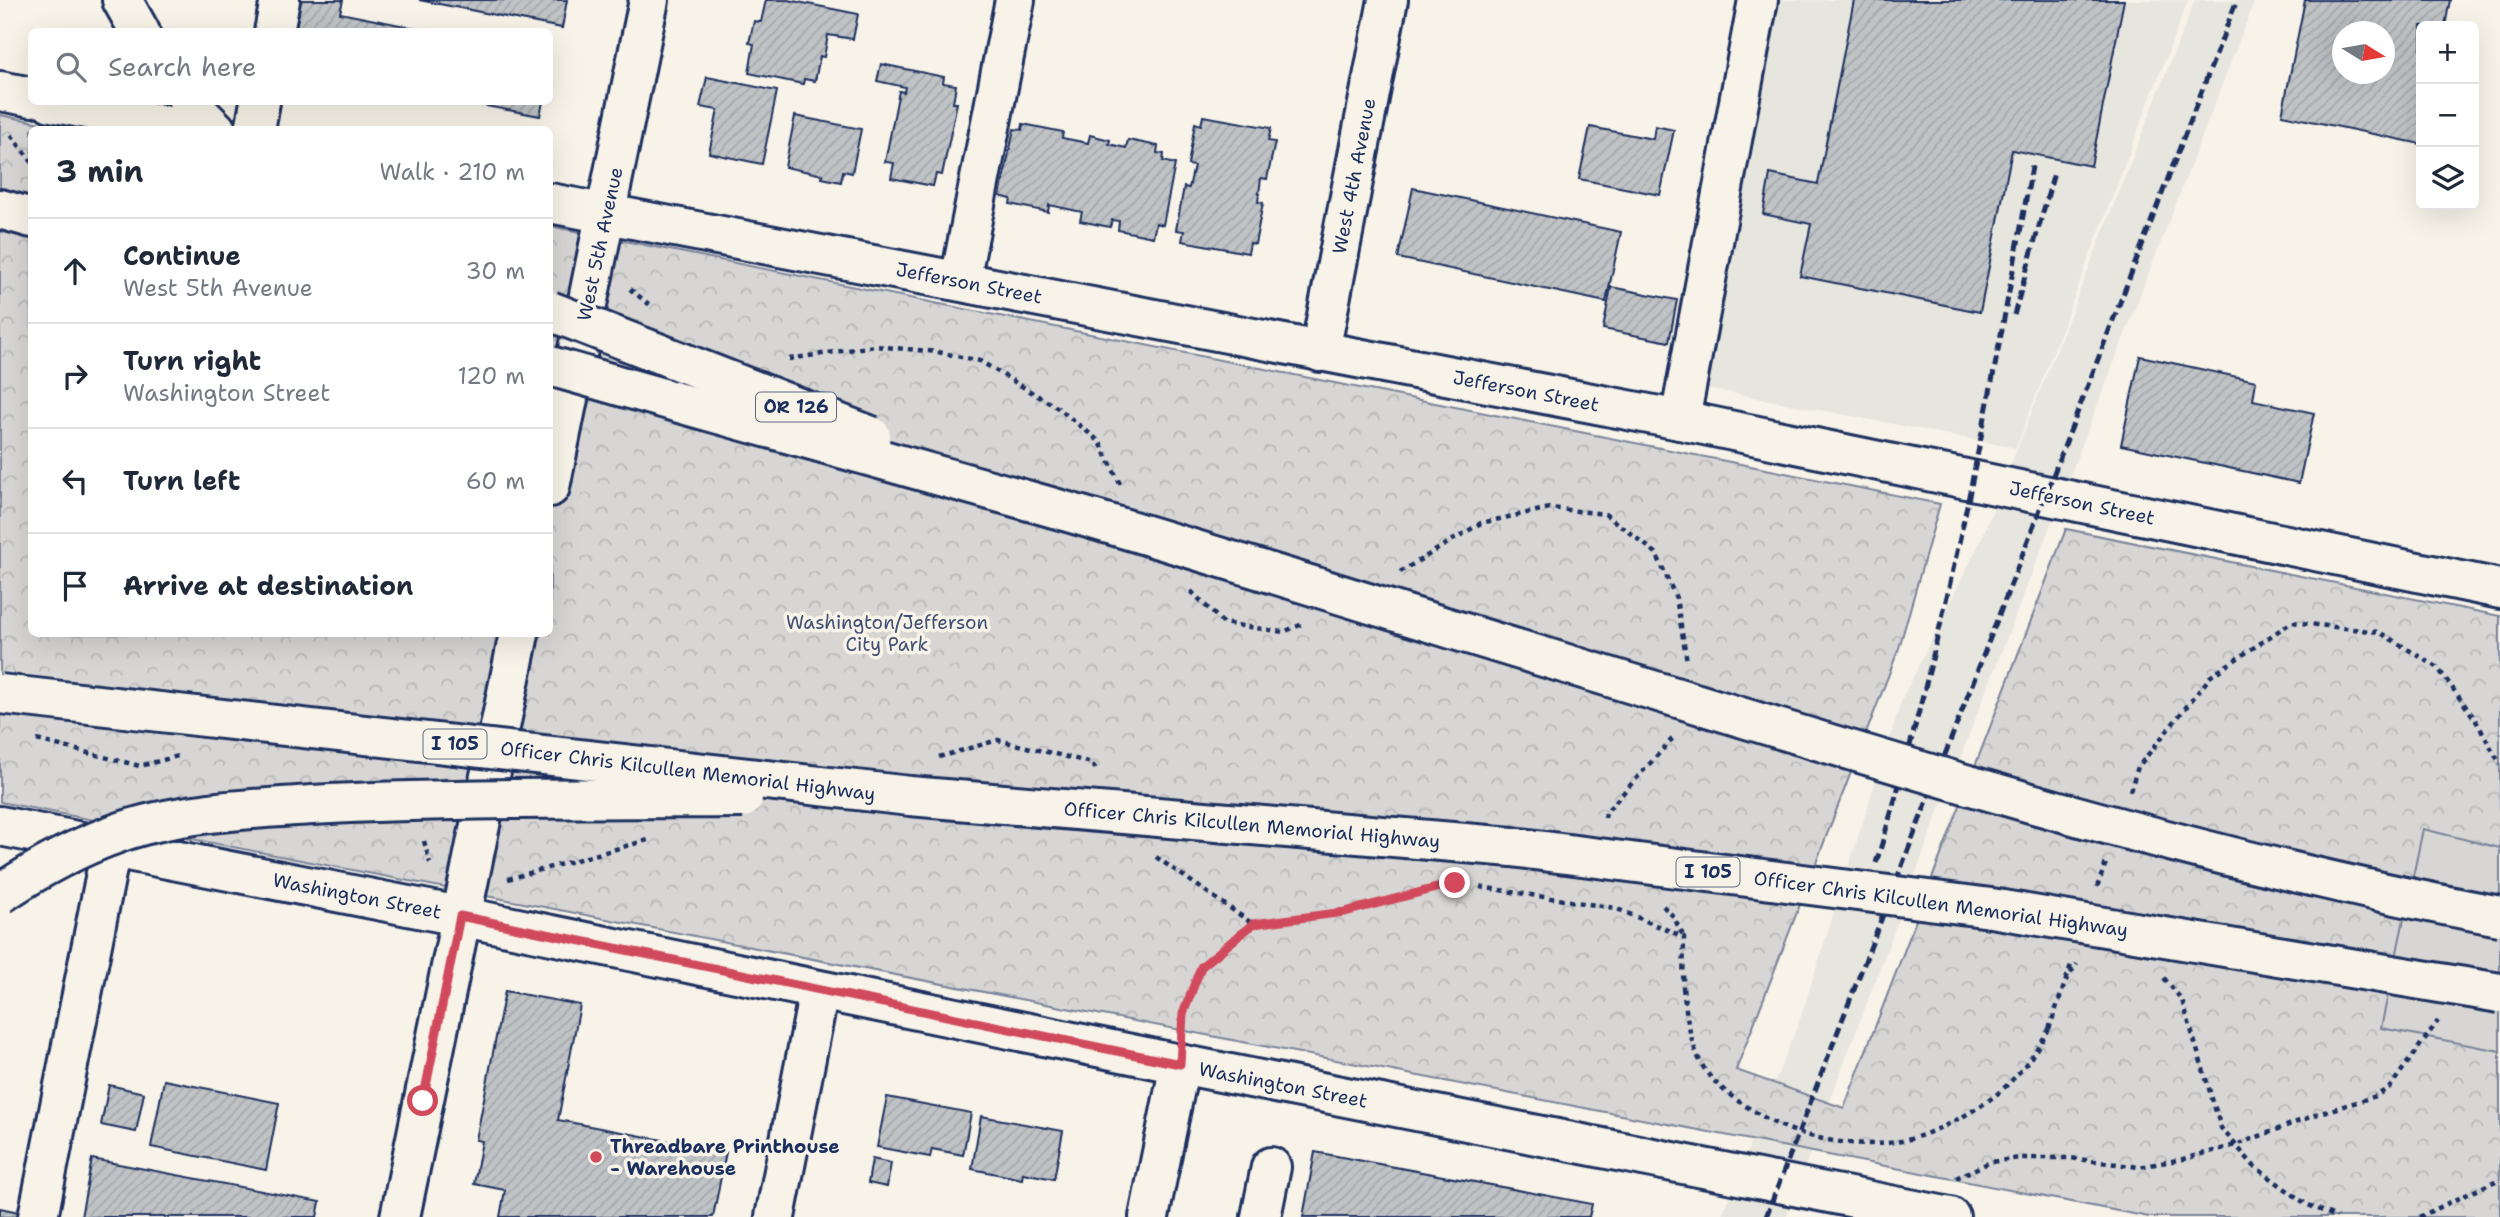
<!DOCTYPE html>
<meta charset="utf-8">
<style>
body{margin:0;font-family:"Shantell Sans",sans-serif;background:#f2f2f3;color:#1f2937}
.controls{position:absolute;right:21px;top:21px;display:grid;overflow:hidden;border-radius:10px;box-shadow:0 7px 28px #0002}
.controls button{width:63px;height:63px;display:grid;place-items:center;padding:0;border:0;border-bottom:2px solid #e0e1e3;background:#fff;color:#1f2937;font:35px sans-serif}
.compass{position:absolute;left:2332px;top:21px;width:63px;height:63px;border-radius:50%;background:#fff;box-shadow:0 7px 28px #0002;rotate:101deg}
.stop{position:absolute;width:21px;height:21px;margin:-16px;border:5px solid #d1495b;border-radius:50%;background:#fff}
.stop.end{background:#d1495b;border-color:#fff;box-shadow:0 2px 7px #0008}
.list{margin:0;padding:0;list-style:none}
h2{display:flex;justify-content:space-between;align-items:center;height:91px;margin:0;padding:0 28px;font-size:30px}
h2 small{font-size:23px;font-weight:400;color:#747a83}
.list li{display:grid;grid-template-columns:46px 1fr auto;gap:21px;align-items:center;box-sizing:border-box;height:105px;padding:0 28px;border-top:2px solid #e0e1e3}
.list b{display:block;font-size:26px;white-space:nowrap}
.list p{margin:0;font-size:23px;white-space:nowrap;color:#747a83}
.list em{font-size:23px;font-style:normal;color:#747a83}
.icon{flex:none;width:38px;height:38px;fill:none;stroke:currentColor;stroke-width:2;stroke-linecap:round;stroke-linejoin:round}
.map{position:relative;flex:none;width:2500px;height:1217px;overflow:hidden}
.search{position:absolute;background:#fff;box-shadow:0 7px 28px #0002;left:28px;top:28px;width:525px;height:77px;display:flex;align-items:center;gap:18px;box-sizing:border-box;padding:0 24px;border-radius:10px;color:#747a83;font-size:26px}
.panel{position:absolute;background:#fff;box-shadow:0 7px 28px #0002;left:28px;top:126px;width:525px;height:511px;border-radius:10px}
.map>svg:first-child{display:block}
</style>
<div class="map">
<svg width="2500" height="1217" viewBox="0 0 2500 1217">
<defs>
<pattern id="park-crowns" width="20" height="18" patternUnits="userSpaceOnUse" patternTransform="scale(1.75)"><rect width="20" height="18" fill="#d7d6d4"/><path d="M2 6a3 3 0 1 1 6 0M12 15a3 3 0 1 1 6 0" fill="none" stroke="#b8b8b8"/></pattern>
<pattern id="building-hatch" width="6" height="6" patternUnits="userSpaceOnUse" patternTransform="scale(1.75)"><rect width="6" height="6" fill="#c0c3c5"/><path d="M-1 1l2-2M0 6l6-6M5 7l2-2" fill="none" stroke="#a4a8ac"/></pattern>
</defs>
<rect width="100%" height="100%" fill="#f7f3e8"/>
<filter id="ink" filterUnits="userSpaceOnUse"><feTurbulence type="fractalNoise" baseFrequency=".0143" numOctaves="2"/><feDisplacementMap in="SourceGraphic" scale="14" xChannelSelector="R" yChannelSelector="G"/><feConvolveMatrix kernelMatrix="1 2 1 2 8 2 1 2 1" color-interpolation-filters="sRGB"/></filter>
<g filter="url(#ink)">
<g fill="#e6e5de">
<path d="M1756,0H2188L2016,448L1681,383Z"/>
<path d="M2195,0H2255L1932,830L1786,1217H1721L1800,1019L1902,699L1981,540Z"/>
</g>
<path fill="url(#park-crowns)" stroke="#798299" stroke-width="2" d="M0,115L71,129L32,130V634H550V226L1940,504L1899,648L1736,1070L1844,1108L2066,529L2500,616V1217H2149L0,802Z"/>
<path fill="#d7d6d4" stroke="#798299" stroke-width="2" d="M2423,829L2500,848V1051L2381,1028Z"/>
<g fill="url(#building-hatch)" stroke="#1b2f5e" stroke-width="2" fill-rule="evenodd">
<path d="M301,0H343L340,13L435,32H295Z"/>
<path d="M419,0H567L562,28Z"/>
<path d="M766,0H788L858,14L853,39L828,35L824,57L820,56L815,81L804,79L803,84L749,73L754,44L749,43L754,21L761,22Z"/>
<path d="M1854,0H2124L2091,166L2012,150L1980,312L1800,276L1811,224L1763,214L1770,174L1818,184Z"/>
<path d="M2305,0H2450L2445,26H2421V144L2282,115ZM2342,32H2384V74H2342Z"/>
<path d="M881,64L944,77L943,83L956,85L953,103H957L942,175L936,174L933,186L891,178L894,163L885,162L899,91L904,92L905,87L877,81Z"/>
<path d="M707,77L777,91L762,164L709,153L718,110L700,107Z"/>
<path d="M465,102H543L540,116Z"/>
<path d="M795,116L861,129L852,173L843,171L841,182L822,178L823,175L785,167Z"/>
<path d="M1203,116L1271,128L1268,141L1275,142L1267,179L1261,178L1258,202L1263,203L1255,244L1250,243L1248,253L1182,241L1184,231L1176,230L1184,187L1189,188L1194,166L1188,165L1195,123L1201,125Z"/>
<path d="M1023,124L1063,132L1062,138L1088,143L1090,135L1110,140L1109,144L1126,148L1128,140L1158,146L1157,153L1164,154L1163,161L1175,164L1163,225L1156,223L1153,237L1118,230L1119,221L1112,220L1110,227L1080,221L1082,212L1049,205L1048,212L1010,204L1011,199L1000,196L1014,129L1022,130Z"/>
<path d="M1655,126L1674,130L1660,195L1579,179L1590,127L1653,139Z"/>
<path d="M1413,188L1621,232L1606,302L1398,258Z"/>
<path d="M1611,287L1677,300L1669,342L1603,329Z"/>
<path d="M2140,356L2256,381L2253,400L2314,413L2299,483L2121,445Z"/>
<path d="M505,991L580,1005L558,1120L726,1152L713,1217H500L505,1190L474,1184L482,1141L476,1140Z"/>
<path d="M164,1080L279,1103L266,1170L151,1147Z"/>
<path d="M109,1085L144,1093L136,1132L101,1125Z"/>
<path d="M887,1097L971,1113L963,1155L932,1149L930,1157L877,1147Z"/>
<path d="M981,1116L1063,1131L1054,1179L1023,1173L1022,1179L972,1169Z"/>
<path d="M1315,1152L1592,1204L1589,1217H1303Z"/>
<path d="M92,1159L320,1202L317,1217H81Z"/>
<path d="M872,1159L891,1163L887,1187L868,1183Z"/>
<path d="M0,1208L19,1212L18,1217H0Z"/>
</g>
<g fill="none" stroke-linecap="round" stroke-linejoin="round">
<defs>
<g id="minor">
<path d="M274,32L280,0"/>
<path d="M0,91L32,97"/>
<path d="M51,102L188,130"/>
<path d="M255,130L260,102"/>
<path d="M550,203L1680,420L2500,589"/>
<path d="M960,281L1015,0"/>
<path d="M1320,352L1388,0"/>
<path d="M1680,420L1758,0"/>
<path d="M550,487L649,0"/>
<path d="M0,826L459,916L1180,1064L1950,1217"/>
<path d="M38,1217L111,848"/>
<path d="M400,1217L519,634"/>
<path d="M775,1217L819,991"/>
<path d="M1149,1217L1180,1064"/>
<path d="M1261,1217L1271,1167"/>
</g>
<g id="highway">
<path d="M122,0L140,32"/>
<path d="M188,102L216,130"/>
<path d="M0,209L32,218"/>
</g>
</defs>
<use href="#minor" stroke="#1b2f5e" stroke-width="44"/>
<use href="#highway" stroke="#1b2f5e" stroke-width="44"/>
<g stroke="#1b2f5e" stroke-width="4.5" stroke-dasharray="5 5" stroke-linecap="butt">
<path d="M11,135L32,162"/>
<path d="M630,289L650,305"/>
<path d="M789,359L875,346L938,352L980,361L1058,408L1100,442L1121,486"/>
<path d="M1400,572L1481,523L1550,508L1605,514L1656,553L1676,598L1687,661"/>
<path d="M1191,591L1223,623L1283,632L1303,624"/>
<path d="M37,740L140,766L178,756"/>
<path d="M939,757L998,740L1092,763L1098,773"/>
<path d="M2130,791L2138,767L2211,676L2292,622L2379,632L2437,667L2475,719L2500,764"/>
<path d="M1605,818L1606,812L1673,738"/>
<path d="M424,841L430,863"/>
<path d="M1156,857L1253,924"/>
<path d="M508,879L648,840"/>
<path d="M1480,887L1615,908L1684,937L1683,988"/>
<path d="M2097,887L2106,863"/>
<path d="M1663,906L1673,916L1684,937"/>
<path d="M2164,978L2182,1000L2221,1128L2254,1166L2306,1204L2337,1217"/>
<path d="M2066,980L2072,962"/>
<path d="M1182,1025L1183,1014L1201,967L1253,924L1345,912L1455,883"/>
<path d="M2049,1029L2066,980L2077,964"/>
<path d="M1956,1178L1990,1162L2020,1158H2070L2139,1167L2183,1159L2236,1145L2318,1114L2376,1096L2390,1087L2438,1021"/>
<path d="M2419,1217L2500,1179"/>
</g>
<use href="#minor" stroke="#f7f3e8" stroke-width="38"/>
<use href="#highway" stroke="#f7f3e8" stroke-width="38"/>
<g stroke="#1b2f5e" stroke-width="5" stroke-dasharray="10 5" stroke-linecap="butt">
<path d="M2014,315L2054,173"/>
<path d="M1876,863C1947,634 1990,397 2033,161"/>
<path d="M1766,1217L2237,0"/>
</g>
<defs>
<g id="highway-bridge">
<path d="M550,311L871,436"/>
<path d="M550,366C713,413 876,458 1040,504C1206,551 1371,605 1537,655C1855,751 2173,855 2500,916"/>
<path d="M0,694L910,796L1512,847L1991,908L2500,993"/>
<path d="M0,894C37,869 75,848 118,833C175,812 251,809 312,805C455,797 599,799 743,798"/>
</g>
</defs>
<use href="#highway-bridge" stroke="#1b2f5e" stroke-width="44" stroke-linecap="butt"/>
<path stroke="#1b2f5e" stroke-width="4.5" stroke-dasharray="5 5" stroke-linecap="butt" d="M1683,988C1687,1017 1690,1050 1708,1074C1723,1093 1747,1107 1767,1119C1805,1140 1863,1150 1906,1140C1932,1134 1971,1114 1992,1098C2016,1080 2034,1055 2049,1029"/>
<use href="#highway-bridge" stroke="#f7f3e8" stroke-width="38"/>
</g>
</g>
<g fill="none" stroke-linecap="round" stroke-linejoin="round" filter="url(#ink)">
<path stroke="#d1495b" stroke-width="9" d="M423,1101L460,916L1180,1064L1183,1014L1201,967L1253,924L1345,912L1455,883"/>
</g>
<circle fill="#d1495b" stroke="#f7f3e8" stroke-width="2.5" cx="596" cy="1157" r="7"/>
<g text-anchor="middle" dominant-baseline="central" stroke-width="7" stroke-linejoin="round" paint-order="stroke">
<g fill="#f7f3e8" stroke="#5d6a87" stroke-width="2">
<rect x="756" y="392.5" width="80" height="29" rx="5"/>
<rect x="423.5" y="729.5" width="63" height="29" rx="5"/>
<rect x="1676.5" y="857.5" width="63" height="29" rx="5"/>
</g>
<g font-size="18" font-weight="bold" fill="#1b2f5e">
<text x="796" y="407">OR 126</text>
<text x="455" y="744">I 105</text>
<text x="1708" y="872">I 105</text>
</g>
<g font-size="19" fill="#1b2f5e" stroke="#f7f3e8">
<text transform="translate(1354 176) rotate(-79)">West 4th Avenue</text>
<text transform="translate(600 244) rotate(-78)">West 5th Avenue</text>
<text transform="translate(969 283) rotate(11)">Jefferson Street</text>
<text transform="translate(1526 391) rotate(11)">Jefferson Street</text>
<text transform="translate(2082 503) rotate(12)">Jefferson Street</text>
<text transform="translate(688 771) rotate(7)">Officer Chris Kilcullen Memorial Highway</text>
<text transform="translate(1252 825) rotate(5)">Officer Chris Kilcullen Memorial Highway</text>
<text transform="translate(357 896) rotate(11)">Washington Street</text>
<text transform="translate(1941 904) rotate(8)">Officer Chris Kilcullen Memorial Highway</text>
<text transform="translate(1283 1085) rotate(11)">Washington Street</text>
</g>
<g font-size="19" fill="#415076" stroke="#f7f3e8">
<text x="887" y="622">Washington/Jefferson<tspan x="887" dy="22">City Park</tspan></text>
</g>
<g font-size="19" font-weight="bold" fill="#1b2f5e" stroke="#f7f3e8" text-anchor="start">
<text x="610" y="1146">Threadbare Printhouse<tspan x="610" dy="22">- Warehouse</tspan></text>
</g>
</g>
</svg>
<div class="controls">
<button>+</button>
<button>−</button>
<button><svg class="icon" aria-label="layers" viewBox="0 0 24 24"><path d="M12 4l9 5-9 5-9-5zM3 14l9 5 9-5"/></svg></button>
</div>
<svg class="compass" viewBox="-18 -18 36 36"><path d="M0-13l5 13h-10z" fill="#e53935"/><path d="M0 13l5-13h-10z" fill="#747a83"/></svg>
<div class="stop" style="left:423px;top:1101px"></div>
<div class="stop end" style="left:1455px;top:883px"></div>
<div class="search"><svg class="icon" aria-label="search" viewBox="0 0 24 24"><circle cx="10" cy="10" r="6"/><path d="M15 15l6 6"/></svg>Search here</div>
<section class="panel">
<h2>3 min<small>Walk · 210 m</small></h2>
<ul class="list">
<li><svg class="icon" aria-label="ahead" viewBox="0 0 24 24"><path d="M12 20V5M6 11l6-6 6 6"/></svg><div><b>Continue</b><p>West 5th Avenue</p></div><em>30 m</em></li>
<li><svg class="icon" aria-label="right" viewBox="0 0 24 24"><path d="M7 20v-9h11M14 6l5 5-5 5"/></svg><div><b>Turn right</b><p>Washington Street</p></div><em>120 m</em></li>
<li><svg class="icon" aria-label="left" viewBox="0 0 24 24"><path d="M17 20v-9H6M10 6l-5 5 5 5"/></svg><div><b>Turn left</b></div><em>60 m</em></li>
<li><svg class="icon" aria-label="arrive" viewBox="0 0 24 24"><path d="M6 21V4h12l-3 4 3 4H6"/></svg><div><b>Arrive at destination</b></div></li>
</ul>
</section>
</div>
